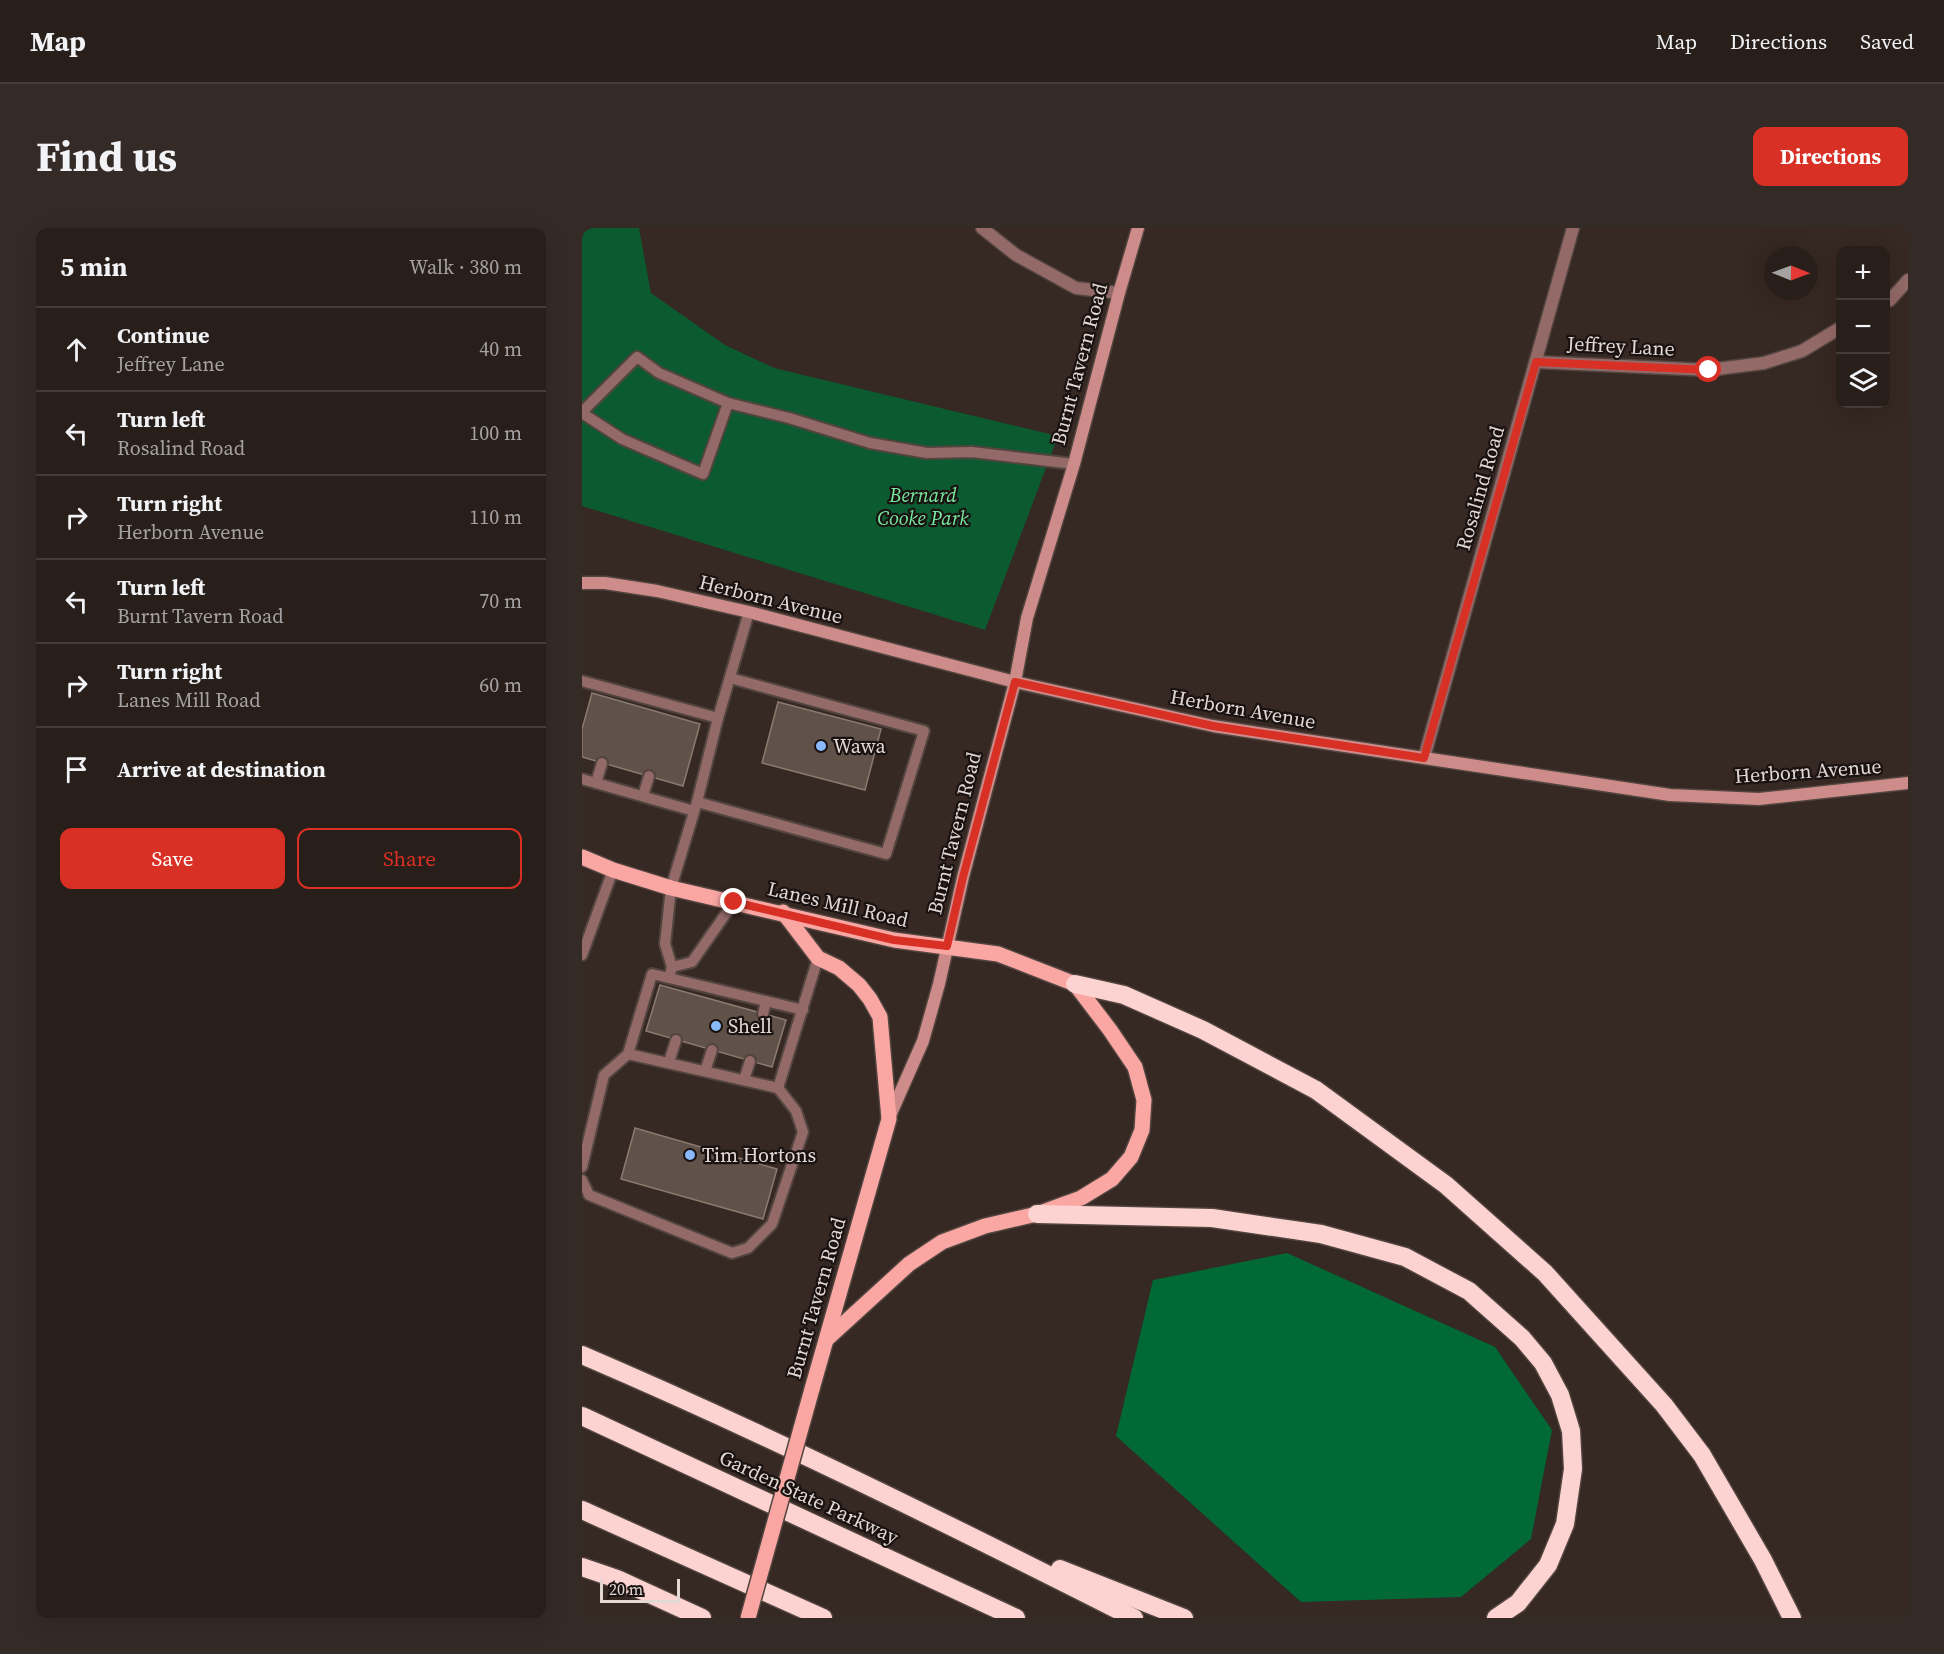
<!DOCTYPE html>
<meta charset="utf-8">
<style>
body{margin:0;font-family:"Source Serif 4",serif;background:#342b27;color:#f1f3f6}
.controls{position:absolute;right:18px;top:18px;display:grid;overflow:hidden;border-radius:12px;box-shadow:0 6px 24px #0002}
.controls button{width:54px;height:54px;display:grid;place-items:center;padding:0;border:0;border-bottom:2px solid #443c39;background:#281e1a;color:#f1f3f6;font:30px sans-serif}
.compass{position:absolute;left:1182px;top:18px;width:54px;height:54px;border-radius:50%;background:#281e1a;box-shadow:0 6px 24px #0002;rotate:91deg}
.scale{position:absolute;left:18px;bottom:15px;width:80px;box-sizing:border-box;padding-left:6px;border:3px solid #e2d8d4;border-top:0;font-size:16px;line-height:21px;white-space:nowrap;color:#e2d8d4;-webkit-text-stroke:4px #191210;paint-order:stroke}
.stop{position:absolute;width:18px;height:18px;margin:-14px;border:4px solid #d93025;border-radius:50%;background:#fff}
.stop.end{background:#d93025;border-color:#fff;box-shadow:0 2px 6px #0008}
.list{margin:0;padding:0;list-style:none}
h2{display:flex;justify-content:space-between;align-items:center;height:78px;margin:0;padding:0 24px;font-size:26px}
h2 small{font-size:20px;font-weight:400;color:#a5a2a2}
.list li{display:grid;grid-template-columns:39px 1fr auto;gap:18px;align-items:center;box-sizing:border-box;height:84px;padding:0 24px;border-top:2px solid #443c39}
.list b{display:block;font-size:22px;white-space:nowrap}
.list p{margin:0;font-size:20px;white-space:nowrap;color:#a5a2a2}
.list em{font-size:20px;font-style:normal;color:#a5a2a2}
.actions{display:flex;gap:12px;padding:18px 24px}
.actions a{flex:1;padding:14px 0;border:2px solid #d93025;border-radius:12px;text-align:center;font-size:21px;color:#d93025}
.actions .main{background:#d93025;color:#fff}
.icon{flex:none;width:33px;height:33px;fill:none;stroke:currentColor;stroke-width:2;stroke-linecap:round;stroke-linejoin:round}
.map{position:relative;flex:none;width:1326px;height:1390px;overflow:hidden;border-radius:12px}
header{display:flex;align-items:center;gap:36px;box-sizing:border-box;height:84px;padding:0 30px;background:#281e1a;border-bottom:2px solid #443c39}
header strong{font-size:28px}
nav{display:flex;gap:33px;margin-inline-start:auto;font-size:21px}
.intro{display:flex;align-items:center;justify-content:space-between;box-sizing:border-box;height:144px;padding:0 36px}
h1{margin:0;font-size:42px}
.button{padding:15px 27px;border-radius:12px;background:#d93025;color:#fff;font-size:21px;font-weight:700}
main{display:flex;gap:36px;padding:0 36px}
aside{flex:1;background:#281e1a;border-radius:12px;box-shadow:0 6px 24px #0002}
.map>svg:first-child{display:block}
</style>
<header>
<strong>Map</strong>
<nav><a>Map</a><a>Directions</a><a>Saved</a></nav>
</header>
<div class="intro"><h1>Find us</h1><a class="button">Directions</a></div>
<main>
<aside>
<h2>5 min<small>Walk · 380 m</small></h2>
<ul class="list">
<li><svg class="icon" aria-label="ahead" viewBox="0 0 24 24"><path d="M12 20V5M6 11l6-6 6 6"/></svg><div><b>Continue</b><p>Jeffrey Lane</p></div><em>40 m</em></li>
<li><svg class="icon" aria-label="left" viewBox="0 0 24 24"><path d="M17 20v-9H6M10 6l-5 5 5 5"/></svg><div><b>Turn left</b><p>Rosalind Road</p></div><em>100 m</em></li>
<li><svg class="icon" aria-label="right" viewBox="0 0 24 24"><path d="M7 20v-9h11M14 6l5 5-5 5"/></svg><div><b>Turn right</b><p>Herborn Avenue</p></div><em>110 m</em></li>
<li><svg class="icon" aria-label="left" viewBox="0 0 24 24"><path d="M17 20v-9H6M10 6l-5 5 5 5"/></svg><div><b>Turn left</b><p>Burnt Tavern Road</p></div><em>70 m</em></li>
<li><svg class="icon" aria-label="right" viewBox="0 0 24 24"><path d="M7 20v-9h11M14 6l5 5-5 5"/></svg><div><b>Turn right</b><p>Lanes Mill Road</p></div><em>60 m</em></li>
<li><svg class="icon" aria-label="arrive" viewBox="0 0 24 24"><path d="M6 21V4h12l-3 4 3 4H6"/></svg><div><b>Arrive at destination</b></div></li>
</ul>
<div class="actions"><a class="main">Save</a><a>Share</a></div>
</aside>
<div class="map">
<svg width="1326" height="1390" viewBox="0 0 1326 1390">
<rect width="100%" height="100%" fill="#362822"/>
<path fill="#0b5a30" d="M0,0H57L69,65L143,117L192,140L476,208L403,402L0,278Z"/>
<path fill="#006936" d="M705,1025L913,1119L970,1202L949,1311L879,1369L719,1374L534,1208L571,1052Z"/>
<g fill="#615249" stroke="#8a7a70" stroke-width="1.5">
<path d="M10,465L118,496L101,558L0,529V501Z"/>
<path d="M196,474L299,501L283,562L180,535Z"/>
<path d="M78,757L204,792L190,839L64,803Z"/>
<path d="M53,900L195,941L181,991L39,951Z"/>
</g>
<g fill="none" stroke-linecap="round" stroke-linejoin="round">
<defs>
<g id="lane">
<path d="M0,184L55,129L77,145L146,175L207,190L288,215L345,225L390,224L492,236"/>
<path d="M0,185L40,211L121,246L146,175"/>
<path d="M0,453L136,490"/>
<path d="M0,551L112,583"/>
<path d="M14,555L20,535"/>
<path d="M61,568L67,548"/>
<path d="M115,574L304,626L342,503L148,450"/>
<path d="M152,674L110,734L90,739L83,716L89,660L115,574L136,490L167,384"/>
<path d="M0,727L31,642"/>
<path d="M87,750L221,782"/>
<path d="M181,786L184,773"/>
<path d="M87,834L94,812"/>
<path d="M123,843L130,822"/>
<path d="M162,852L168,833"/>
<path d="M196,860L236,730"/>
<path d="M0,939L22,847L46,826L70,746L87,750L90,739"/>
<path d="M0,952L7,967L150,1025L166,1020L190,996L221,904L214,883L196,860L46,826"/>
</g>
<g id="street">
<path d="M400,0L434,27L494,60L537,65"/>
<path d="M1304,74L1308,72L1326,52"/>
<path d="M954,134L1127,142L1182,135L1220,123L1258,100"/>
<path d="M842,530L991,0"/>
</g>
<g id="secondary">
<path d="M0,355H23L75,363L167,384L433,454L631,498L842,530L1088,567L1177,571L1326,555"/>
<path d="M307,890L341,813L357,756L381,649L433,454L445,390L492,236L537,65L556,0"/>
</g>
<g id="primary">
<path d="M0,629L31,642L89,660L312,712L416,726L493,756L528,802L553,839L562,872L560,902L549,929L530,951L499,970L455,986L403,998L360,1014L327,1036L246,1110"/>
<path d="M201,684L236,730L257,740L277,757L288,771L298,789L307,891L230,1161"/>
</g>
<g id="highway">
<path d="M493,756L542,767L621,802L734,862L864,957L963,1045L1082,1177L1120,1227L1181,1332L1210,1390"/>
<path d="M455,986L630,990L739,1006L823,1029L887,1063L940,1110L961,1135L978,1167L989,1203L991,1241L983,1296L966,1337L936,1375L914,1390"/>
<path d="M0,1127C187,1207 370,1298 552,1390"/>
<path d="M0,1188L434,1390"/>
<path d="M0,1282L241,1390"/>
<path d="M0,1339L35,1351L120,1390"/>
<path d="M478,1341L602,1390"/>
</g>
</defs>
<use href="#lane" stroke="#52443e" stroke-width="14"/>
<use href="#street" stroke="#52443e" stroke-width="15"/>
<use href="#secondary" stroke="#52443e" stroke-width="15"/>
<use href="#primary" stroke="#52443e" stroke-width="18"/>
<use href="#highway" stroke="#52443e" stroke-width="21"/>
<use href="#lane" stroke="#936a68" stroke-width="10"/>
<use href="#street" stroke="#936a68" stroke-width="12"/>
<use href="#secondary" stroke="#cd8c8a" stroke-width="12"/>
<use href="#primary" stroke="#faa7a4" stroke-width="15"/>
<use href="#highway" stroke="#fcd3d1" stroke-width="18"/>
<defs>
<path id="primary-bridge" d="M166,1390L230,1161"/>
</defs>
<use href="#primary-bridge" stroke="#52443e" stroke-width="18" stroke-linecap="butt"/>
<use href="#primary-bridge" stroke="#faa7a4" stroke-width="15"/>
</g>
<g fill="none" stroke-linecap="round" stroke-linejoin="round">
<path stroke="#d93025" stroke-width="8" d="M152,674L312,712L365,718L381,649L433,454L631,498L842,530L954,134L1127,142"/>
</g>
<g fill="#88bafc" stroke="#191210" stroke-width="2">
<circle cx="239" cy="518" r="6"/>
<circle cx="134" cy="798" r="6"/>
<circle cx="108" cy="927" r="6"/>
</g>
<g text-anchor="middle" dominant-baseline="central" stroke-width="4.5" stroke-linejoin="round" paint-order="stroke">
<g font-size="20" fill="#e2d8d4" stroke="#191210">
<text transform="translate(1039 118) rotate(3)">Jeffrey Lane</text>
<text transform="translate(497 136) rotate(-75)">Burnt Tavern Road</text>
<text transform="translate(898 260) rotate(-74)">Rosalind Road</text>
<text transform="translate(189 371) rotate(14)">Herborn Avenue</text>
<text transform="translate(661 481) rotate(10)">Herborn Avenue</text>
<text transform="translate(1226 543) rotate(-4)">Herborn Avenue</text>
<text transform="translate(372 605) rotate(-76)">Burnt Tavern Road</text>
<text transform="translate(256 676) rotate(13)">Lanes Mill Road</text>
<text transform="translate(234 1070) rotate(-74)">Burnt Tavern Road</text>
<text transform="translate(227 1269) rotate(25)">Garden State Parkway</text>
</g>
<g font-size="20" font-style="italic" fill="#77e99f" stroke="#191210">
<text x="341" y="267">Bernard<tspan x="341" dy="23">Cooke Park</tspan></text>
</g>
<g font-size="20" fill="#e2d8d4" stroke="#191210" text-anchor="start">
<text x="251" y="518">Wawa</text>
<text x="146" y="798">Shell</text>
<text x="120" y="927">Tim Hortons</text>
</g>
</g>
</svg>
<div class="controls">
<button>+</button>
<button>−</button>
<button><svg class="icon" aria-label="layers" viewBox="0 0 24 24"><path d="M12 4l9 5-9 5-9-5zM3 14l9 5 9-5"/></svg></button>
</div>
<svg class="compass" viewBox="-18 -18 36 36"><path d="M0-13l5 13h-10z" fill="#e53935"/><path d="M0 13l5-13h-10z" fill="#a5a2a2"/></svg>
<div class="scale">20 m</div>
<div class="stop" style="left:1127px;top:142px"></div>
<div class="stop end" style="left:152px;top:674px"></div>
</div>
</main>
